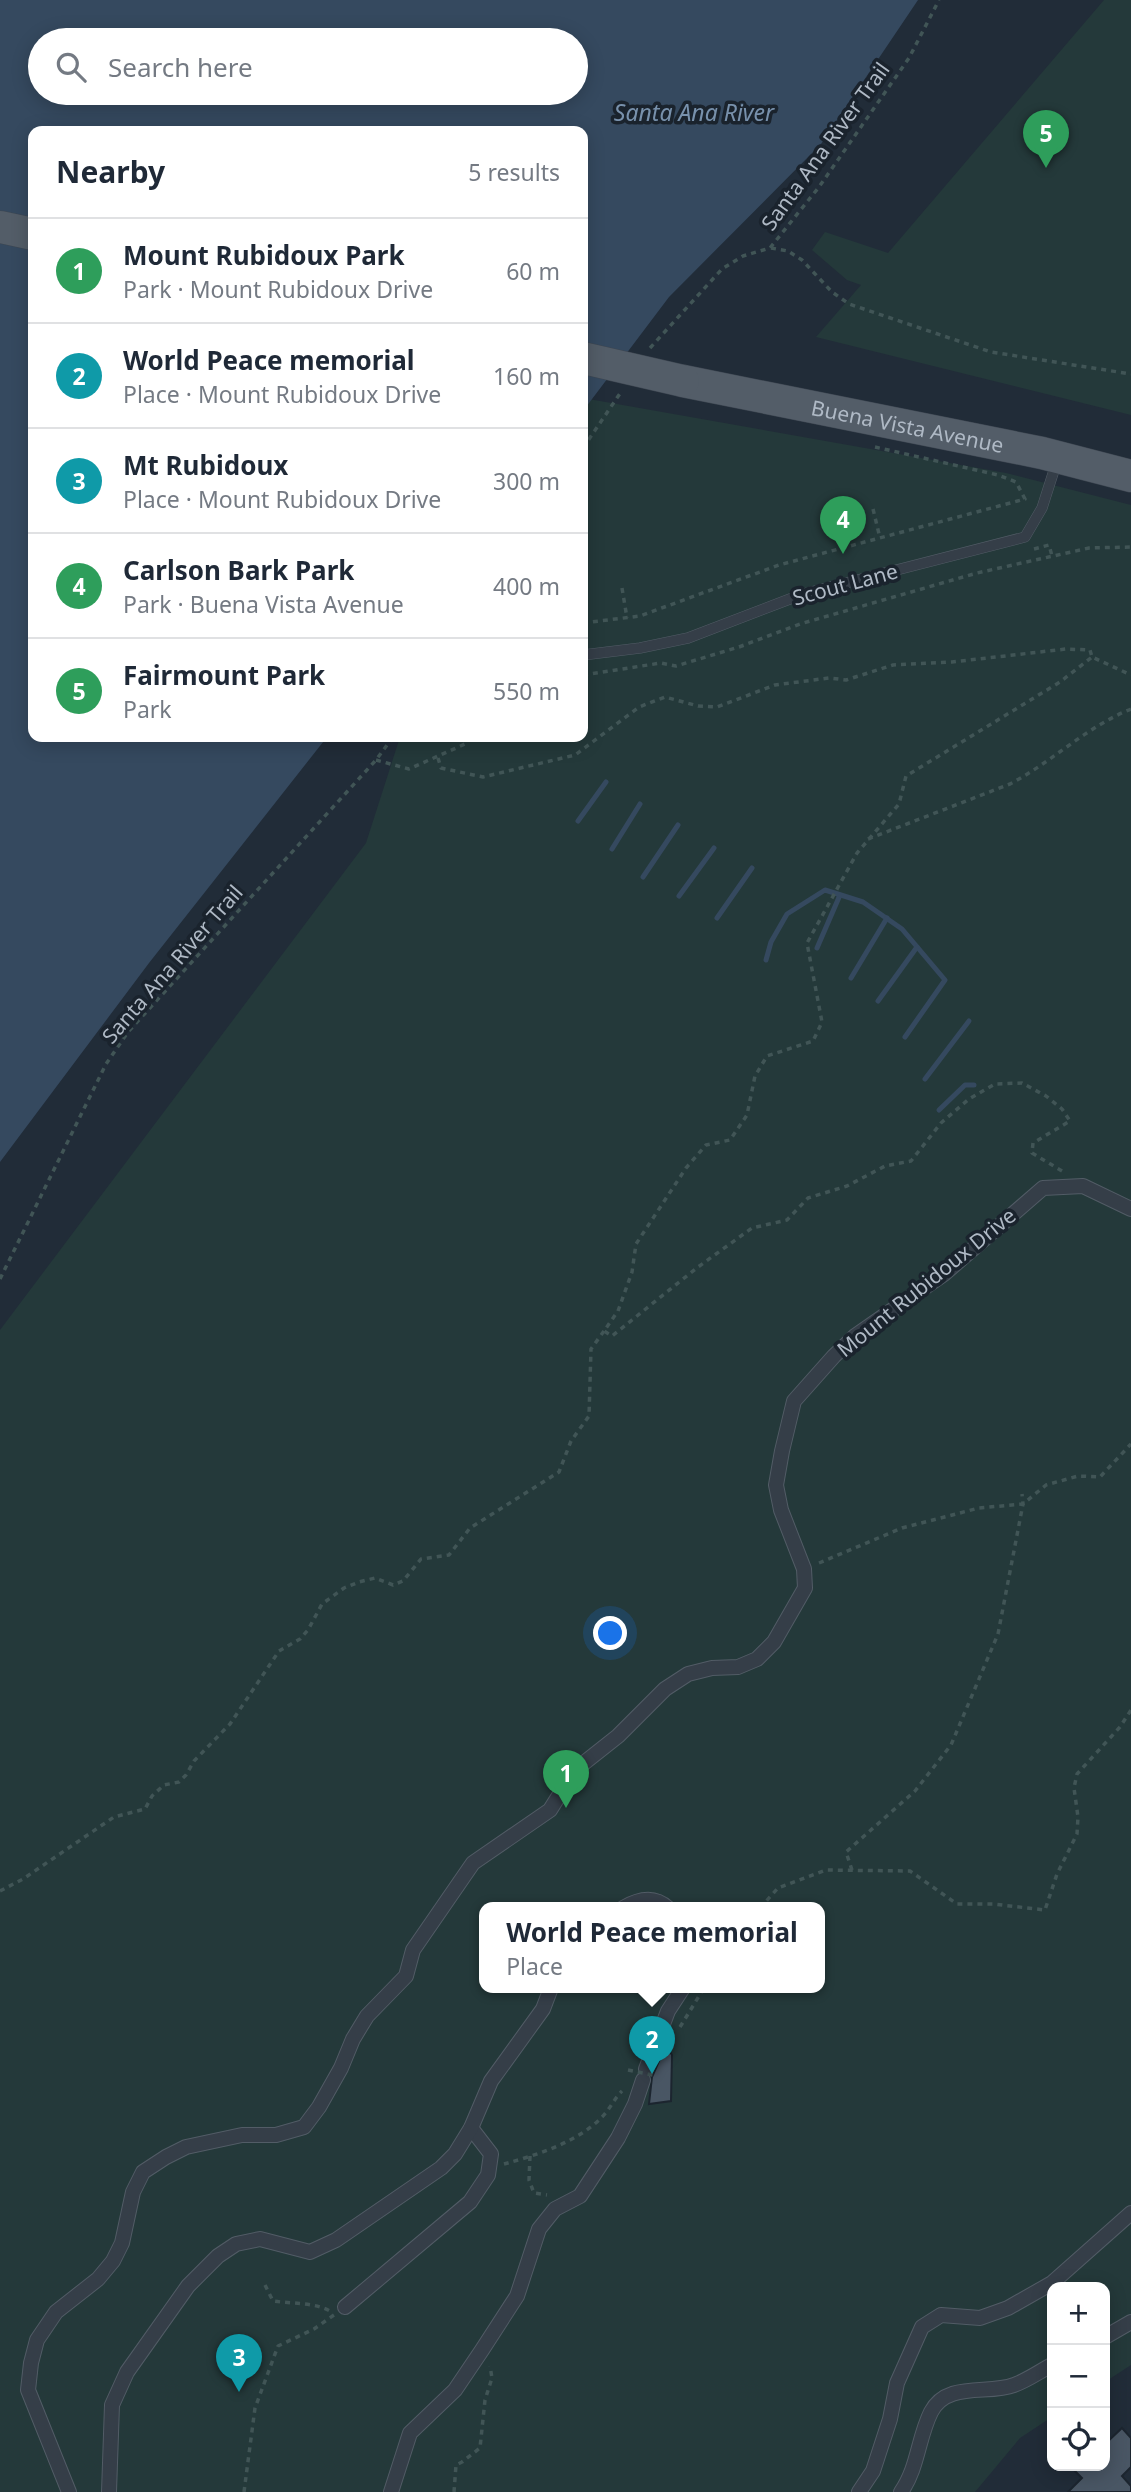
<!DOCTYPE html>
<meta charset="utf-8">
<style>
body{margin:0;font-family:"Noto Sans",sans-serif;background:#f6f6f7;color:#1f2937}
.controls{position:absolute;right:21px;bottom:21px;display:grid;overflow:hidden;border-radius:14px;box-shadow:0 4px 18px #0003}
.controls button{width:63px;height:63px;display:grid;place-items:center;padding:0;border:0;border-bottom:2px solid #e0e1e3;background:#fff;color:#1f2937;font:35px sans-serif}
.you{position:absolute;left:611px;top:1634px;width:24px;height:24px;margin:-18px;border:5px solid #fff;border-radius:50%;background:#1a73e8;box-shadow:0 0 0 10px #1a73e833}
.badge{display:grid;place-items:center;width:46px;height:46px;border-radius:50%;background:#1a73e8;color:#fff;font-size:23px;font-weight:700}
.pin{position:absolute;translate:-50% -58px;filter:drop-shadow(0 2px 4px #0008)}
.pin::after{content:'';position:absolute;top:37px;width:24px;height:21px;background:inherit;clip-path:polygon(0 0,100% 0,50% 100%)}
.popup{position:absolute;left:479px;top:1902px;width:346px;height:91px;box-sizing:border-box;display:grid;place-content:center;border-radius:14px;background:#fff;filter:drop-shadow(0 2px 5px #0005);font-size:23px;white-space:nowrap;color:#747a83}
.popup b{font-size:26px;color:#1f2937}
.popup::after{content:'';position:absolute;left:50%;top:100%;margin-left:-14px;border:14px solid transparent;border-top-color:#fff}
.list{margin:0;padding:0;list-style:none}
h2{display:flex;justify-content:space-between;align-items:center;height:91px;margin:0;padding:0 28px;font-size:30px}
h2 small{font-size:23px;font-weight:400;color:#747a83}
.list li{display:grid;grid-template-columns:46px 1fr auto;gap:21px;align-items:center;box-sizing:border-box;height:105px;padding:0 28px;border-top:2px solid #e0e1e3}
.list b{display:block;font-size:26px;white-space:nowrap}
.list p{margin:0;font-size:23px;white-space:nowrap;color:#747a83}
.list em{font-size:23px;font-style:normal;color:#747a83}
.icon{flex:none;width:38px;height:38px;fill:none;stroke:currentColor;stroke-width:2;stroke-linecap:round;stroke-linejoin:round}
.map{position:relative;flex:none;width:1131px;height:2492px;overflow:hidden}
.search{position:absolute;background:#fff;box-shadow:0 4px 18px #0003;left:28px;top:28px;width:560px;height:77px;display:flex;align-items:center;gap:18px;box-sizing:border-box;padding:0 24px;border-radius:38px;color:#747a83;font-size:26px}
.panel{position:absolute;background:#fff;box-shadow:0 4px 18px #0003;left:28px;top:126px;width:560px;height:616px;border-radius:14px}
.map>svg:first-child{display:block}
</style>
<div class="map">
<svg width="1131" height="2492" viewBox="0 0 1131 2492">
<rect width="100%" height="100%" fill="#212c38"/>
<g fill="#24393a" fill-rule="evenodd">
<path d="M1104,0H1131V415L816,337L861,285L847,280L812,250L825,232L888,253Z"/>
<path d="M583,398L1006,473L1131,505V2365L1105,2382V2287H1052V2417L1020,2438L975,2492H0V1330L366,843L400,737H583ZM484,1908H820V1988H484Z"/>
</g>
<path fill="#35495f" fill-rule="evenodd" d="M0,0H918L821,144L669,297L583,411V131H33V737H327L149,963L0,1162ZM40,40H576V93H40Z"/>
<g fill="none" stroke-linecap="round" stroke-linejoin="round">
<g stroke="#35495f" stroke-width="5">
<path d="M578,821L606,782"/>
<path d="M612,849L640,804"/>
<path d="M643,877L678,825"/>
<path d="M679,896L714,848"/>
<path d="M717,918L752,868"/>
<path d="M817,948L840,895"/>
<path d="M766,960L771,942L787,914L825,890L863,902L902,929L945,980L905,1037"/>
<path d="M851,978L887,918"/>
<path d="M878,1001L917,947"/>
<path d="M925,1079L969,1021"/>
<path d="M939,1110L965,1085H974"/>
</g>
</g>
<g fill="#495664" stroke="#1c252f" stroke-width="2">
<path d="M666,2045L672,2055L671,2101L649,2104L652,2077Z"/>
<path d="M1122,2428L1131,2438V2467L1122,2476L1131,2486V2492H1068L1082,2478L1070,2466H1105V2444Z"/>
</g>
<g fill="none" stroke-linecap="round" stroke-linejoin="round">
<defs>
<path id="service" d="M583,655L640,648L688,638L803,594L1025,537L1042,508L1057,461"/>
<g id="pedestrian">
<path d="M623,1908C638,1899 654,1895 668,1908"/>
<path d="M646,2069L668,2011L683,1988"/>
<path d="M345,2307L470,2202L488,2175L491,2154L471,2128"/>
<path d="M1105,2337L1131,2322"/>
<path d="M69,2492L28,2390L31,2363L37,2340L56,2312L98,2279L113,2261L122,2243L133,2192L143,2172L166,2157L186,2147L242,2135H276L304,2127L319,2107L341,2068L353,2039L367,2016L406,1976L413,1950L473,1863L550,1810L575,1770L618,1736L665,1689L688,1674L712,1668L738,1667L757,1659L774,1642L805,1588L804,1569L781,1510L776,1485L782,1451L794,1401L834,1356L855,1336L944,1274L1043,1188L1083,1186L1131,1209"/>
<path d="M109,2492L112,2405L127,2372L188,2286L218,2256L236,2244L260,2239L310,2252L336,2240L441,2168L455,2154L471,2128L491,2081L543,2009L551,1988"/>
<path d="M391,2492L410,2433L455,2390L482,2350L517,2296L539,2229L555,2209L580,2196L618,2138L635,2104L643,2080"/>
<path d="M859,2492L873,2471L890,2419L897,2383L922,2327L941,2315L980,2318L1008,2308L1052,2283L1131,2213"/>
<path d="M901,2492C918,2468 918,2438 931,2412C947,2381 988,2395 1014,2385C1028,2380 1040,2371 1052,2365"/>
</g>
<g id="primary">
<path d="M0,227L33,234"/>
<path id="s1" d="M683,381L1042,453L1131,476"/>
</g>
</defs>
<use href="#service" stroke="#525c66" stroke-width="11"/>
<use href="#pedestrian" stroke="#525c66" stroke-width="16"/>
<use href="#primary" stroke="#3e4752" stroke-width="33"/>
<g stroke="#415556" stroke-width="3.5" stroke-dasharray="5 5" stroke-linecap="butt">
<path d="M771,248L788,251L802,260L832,292L849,304L991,352L1131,374"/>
<path d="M650,348L722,269L743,256L770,248L819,187L909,58L939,0"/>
<path d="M583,448L621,392"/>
<path d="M873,509L880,538"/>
<path d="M1034,549L1049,545L1052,556"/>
<path d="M622,588L627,618"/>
<path d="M583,623L640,616L779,565L1025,499L1016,482L998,475L875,447"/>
<path d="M583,675L661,663L676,666L739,647L800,624L977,573L1089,548L1131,547"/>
<path d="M438,758L441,768L483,777L575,755L639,707L665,697L698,706L717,707L775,685L829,678L846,680L893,665L952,662L1066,649L1090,650L1092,657L1131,675"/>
<path d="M376,760L409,769L465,744L471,737"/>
<path d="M868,839L1010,784C1052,762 1086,727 1131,709"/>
<path d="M1062,1171L1032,1153L1033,1143L1070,1121L1062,1109L1046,1096L1022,1083L995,1084L969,1099L941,1123L911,1161L885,1166L847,1186L808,1198L787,1220L752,1228L698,1267L612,1336L604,1331L618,1311L632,1272L636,1244L686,1168L706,1145L730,1140L747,1115L755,1076L767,1056L813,1041L822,1022L807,943L857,853L899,804L906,776L1060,682L1092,657"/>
<path d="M0,1279L106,1064L128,1032L376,760L393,737"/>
<path d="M819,1563L902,1528L979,1508L1023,1504L1046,1485L1078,1476L1100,1477L1131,1444"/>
<path d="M852,1870L846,1852L915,1791L951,1745L998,1634L1023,1504L1022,1494"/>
<path d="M0,1891L23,1879L114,1817L145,1809L152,1796L164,1785L179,1782L186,1775L194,1761L230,1724L279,1651L300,1639L308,1630L322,1604L344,1588L359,1582L375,1578L393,1585L403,1581L421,1559L449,1555L470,1528L559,1472L571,1441L589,1416L591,1349L604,1331"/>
<path d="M760,1908L778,1888L826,1870L910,1871L957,1904H993L1045,1910L1057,1874L1077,1834L1078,1817L1074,1788L1077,1774L1120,1727L1131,1710"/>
<path d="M680,2027L704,1988"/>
<path d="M530,2156L529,2180L534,2193L547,2195"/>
<path d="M504,2164C537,2155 578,2142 602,2117C610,2109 614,2099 622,2091"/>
<path d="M265,2285L273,2301C293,2304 313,2302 330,2311"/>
<path d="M244,2492L255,2408L278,2346L314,2329L334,2315"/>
<path d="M454,2492L456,2465L462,2462L480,2448L485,2400L492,2378L490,2366"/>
</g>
<use href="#service" stroke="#353e48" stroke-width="10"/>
<use href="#pedestrian" stroke="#353e48" stroke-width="14"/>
<use href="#primary" stroke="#535d68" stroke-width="32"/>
<defs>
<path id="primary-bridge" d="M583,358L683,381"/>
</defs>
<use href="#primary-bridge" stroke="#3e4752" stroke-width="33" stroke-linecap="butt"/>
<path stroke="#415556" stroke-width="3.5" stroke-dasharray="5 5" stroke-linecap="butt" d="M628,2070L657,2076"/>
<use href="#primary-bridge" stroke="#535d68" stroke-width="32"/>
</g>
<g text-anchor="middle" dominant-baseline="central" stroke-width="7" stroke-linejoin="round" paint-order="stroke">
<g font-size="21" fill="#afb9c5" stroke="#1a232d">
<text transform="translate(825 146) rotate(-54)">Santa Ana River Trail</text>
<text stroke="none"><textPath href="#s1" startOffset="229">Buena Vista Avenue</textPath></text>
<text transform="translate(845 584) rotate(-15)">Scout Lane</text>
<text transform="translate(172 964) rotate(-49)">Santa Ana River Trail</text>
<text transform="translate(926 1282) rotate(-39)">Mount Rubidoux Drive</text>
</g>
<g font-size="23" font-style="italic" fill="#7891ac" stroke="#1a232d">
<text x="694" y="112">Santa Ana River</text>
</g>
</g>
</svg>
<div class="controls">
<button>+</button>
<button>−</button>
<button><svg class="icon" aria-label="locate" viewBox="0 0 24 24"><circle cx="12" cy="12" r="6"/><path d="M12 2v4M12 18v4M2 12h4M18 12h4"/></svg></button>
</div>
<div class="you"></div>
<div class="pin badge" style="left:566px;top:1808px;background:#2e9e5b">1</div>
<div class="pin badge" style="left:652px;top:2074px;background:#0f9aa8">2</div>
<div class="popup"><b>World Peace memorial</b>Place</div>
<div class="pin badge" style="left:239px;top:2392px;background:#0f9aa8">3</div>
<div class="pin badge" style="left:843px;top:554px;background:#2e9e5b">4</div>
<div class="pin badge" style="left:1046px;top:168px;background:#2e9e5b">5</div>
<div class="search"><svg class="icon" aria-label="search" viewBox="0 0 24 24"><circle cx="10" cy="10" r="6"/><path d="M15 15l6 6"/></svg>Search here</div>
<section class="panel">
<h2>Nearby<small>5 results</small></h2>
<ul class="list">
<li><span class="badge" style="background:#2e9e5b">1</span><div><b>Mount Rubidoux Park</b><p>Park · Mount Rubidoux Drive</p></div><em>60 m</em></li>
<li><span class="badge" style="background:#0f9aa8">2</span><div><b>World Peace memorial</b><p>Place · Mount Rubidoux Drive</p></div><em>160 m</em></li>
<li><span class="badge" style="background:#0f9aa8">3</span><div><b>Mt Rubidoux</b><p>Place · Mount Rubidoux Drive</p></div><em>300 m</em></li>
<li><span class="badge" style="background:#2e9e5b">4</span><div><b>Carlson Bark Park</b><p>Park · Buena Vista Avenue</p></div><em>400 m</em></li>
<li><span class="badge" style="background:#2e9e5b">5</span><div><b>Fairmount Park</b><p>Park</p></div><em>550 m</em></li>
</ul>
</section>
</div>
